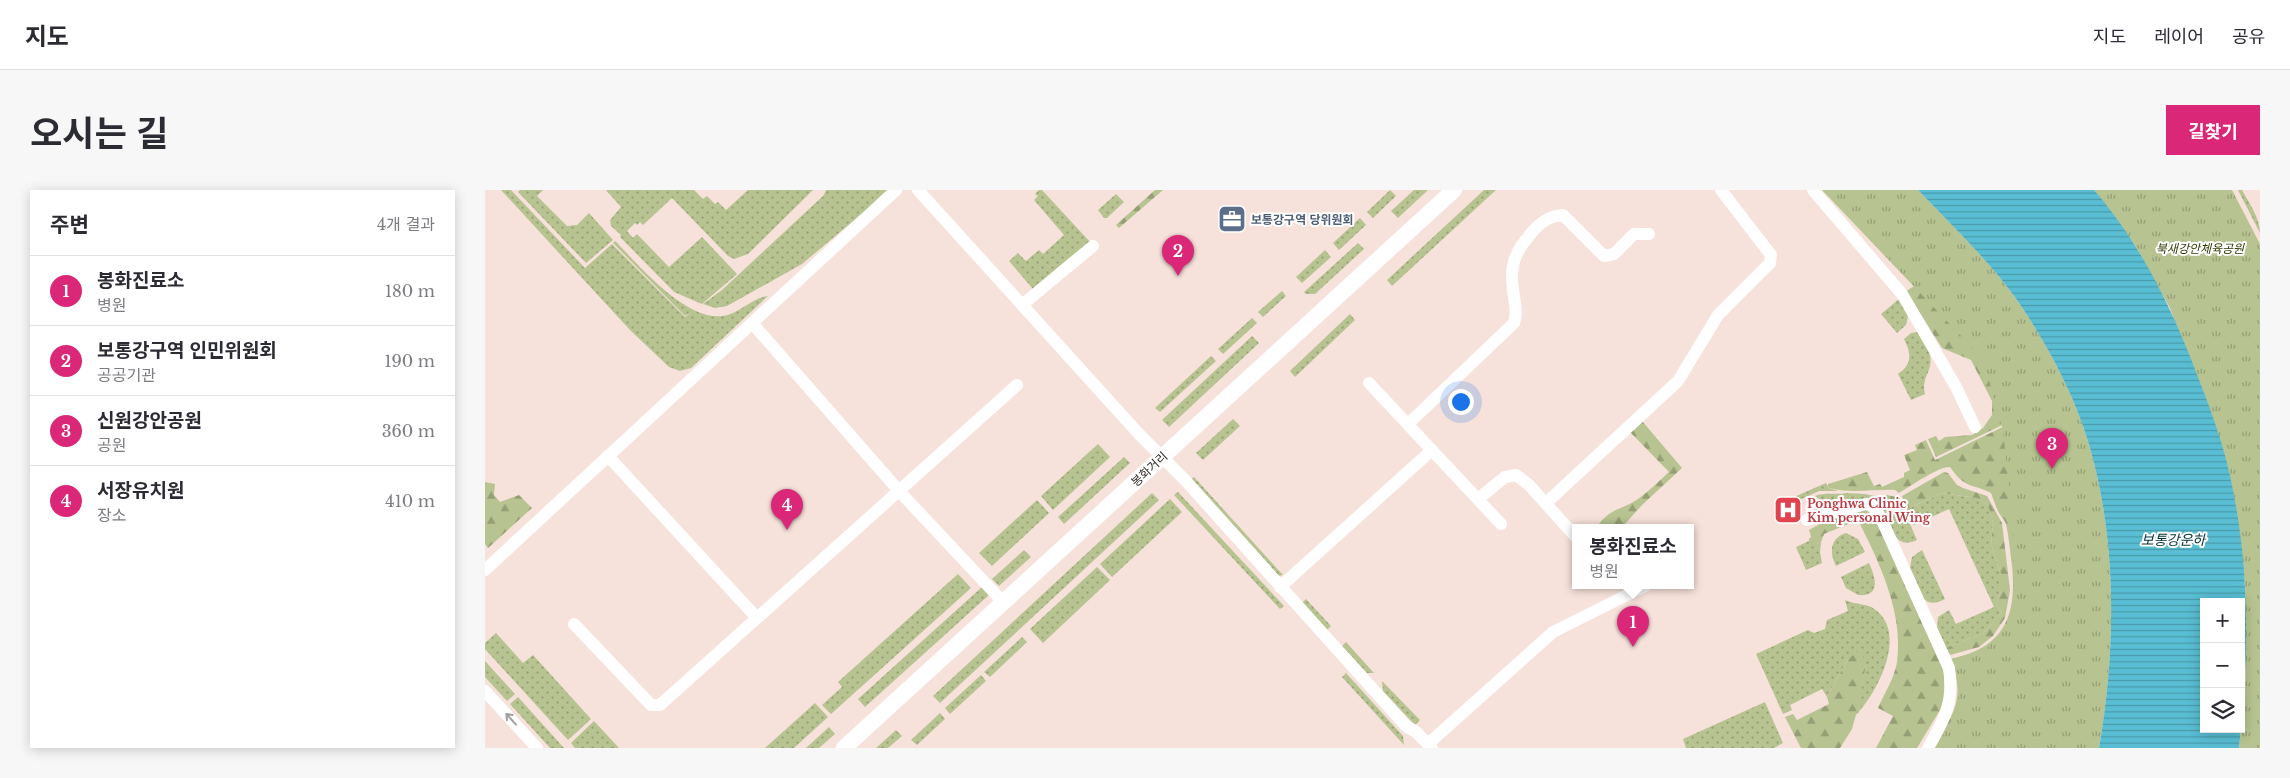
<!DOCTYPE html>
<html lang="ko">
<meta charset="utf-8">
<style>
body{margin:0;font-family:"Libre Baskerville","Noto Sans KR",serif;background:#f7f7f7;color:#2b2b33}
.controls{position:absolute;right:15px;bottom:15px;display:grid;overflow:hidden;border-radius:0px;box-shadow:0 2px 12px #0003}
.controls button{width:45px;height:45px;display:grid;place-items:center;padding:0;border:0;border-bottom:1px solid #e1e1e2;background:#fff;color:#2b2b33;font:25px sans-serif}
.you{position:absolute;left:975px;top:211px;width:18px;height:18px;margin:-12px;border:4px solid #fff;border-radius:50%;background:#1a73e8;box-shadow:0 0 0 8px #1a73e833}
.badge{display:grid;place-items:center;width:32px;height:32px;border-radius:50%;background:#db2777;color:#fff;font-size:16px;font-weight:700}
.pin{position:absolute;translate:-50% -41px;filter:drop-shadow(0 1px 2px #0008)}
.pin::after{content:'';position:absolute;top:26px;width:18px;height:15px;background:inherit;clip-path:polygon(0 0,100% 0,50% 100%)}
.popup{position:absolute;left:1087px;top:334px;width:122px;height:65px;box-sizing:border-box;display:grid;place-content:center;border-radius:0px;background:#fff;filter:drop-shadow(0 1px 4px #0005);font-size:16px;white-space:nowrap;color:#7c7c81}
.popup b{font-size:19px;color:#2b2b33}
.popup::after{content:'';position:absolute;left:50%;top:100%;margin-left:-10px;border:10px solid transparent;border-top-color:#fff}
.list{margin:0;padding:0;list-style:none}
h2{display:flex;justify-content:space-between;align-items:center;height:65px;margin:0;padding:0 20px;font-size:21px}
h2 small{font-size:16px;font-weight:400;color:#7c7c81}
.list li{display:grid;grid-template-columns:32px 1fr auto;gap:15px;align-items:center;box-sizing:border-box;height:70px;padding:0 20px;border-top:1px solid #e1e1e2}
.list b{display:block;font-size:19px;white-space:nowrap}
.list p{margin:0;font-size:16px;white-space:nowrap;color:#7c7c81}
.list em{font-size:16px;font-style:normal;color:#7c7c81}
.icon{flex:none;width:28px;height:28px;fill:none;stroke:currentColor;stroke-width:2;stroke-linecap:round;stroke-linejoin:round}
.map{position:relative;flex:none;width:1775px;height:558px;overflow:hidden;border-radius:0px}
header{display:flex;align-items:center;gap:30px;box-sizing:border-box;height:70px;padding:0 25px;background:#fff;border-bottom:1px solid #e1e1e2}
header strong{font-size:24px}
nav{display:flex;gap:28px;margin-inline-start:auto;font-size:18px}
.intro{display:flex;align-items:center;justify-content:space-between;box-sizing:border-box;height:120px;padding:0 30px}
h1{margin:0;font-size:35px}
.button{padding:12px 22px;border-radius:0px;background:#db2777;color:#fff;font-size:18px;font-weight:700}
main{display:flex;gap:30px;padding:0 30px}
aside{flex:1;background:#fff;border-radius:0px;box-shadow:0 2px 12px #0003}
.map>svg:first-child{display:block}
</style>
<header>
<strong>지도</strong>
<nav><a>지도</a><a>레이어</a><a>공유</a></nav>
</header>
<div class="intro"><h1>오시는 길</h1><a class="button">길찾기</a></div>
<main>
<aside>
<h2>주변<small>4개 결과</small></h2>
<ul class="list">
<li><span class="badge">1</span><div><b>봉화진료소</b><p>병원</p></div><em>180 m</em></li>
<li><span class="badge">2</span><div><b>보통강구역 인민위원회</b><p>공공기관</p></div><em>190 m</em></li>
<li><span class="badge">3</span><div><b>신원강안공원</b><p>공원</p></div><em>360 m</em></li>
<li><span class="badge">4</span><div><b>서장유치원</b><p>장소</p></div><em>410 m</em></li>
</ul>
</aside>
<div class="map">
<svg width="1775" height="558" viewBox="0 0 1775 558">
<defs>
<pattern id="grass-dots" width="8" height="8" patternUnits="userSpaceOnUse" patternTransform="scale(1.25)"><rect width="8" height="8" fill="#b7c390"/><path d="M2 2h.1M6 6h.1" fill="none" stroke="#959e75" stroke-width="1.8" stroke-linecap="round"/></pattern>
<pattern id="forest-firs" width="22" height="20" patternUnits="userSpaceOnUse" patternTransform="scale(1.25)"><rect width="22" height="20" fill="#b7c390"/><path d="M5 1l3.5 6h-7zM16 11l3.5 6h-7z" fill="#959e75"/></pattern>
<pattern id="park-tufts" width="24" height="20" patternUnits="userSpaceOnUse" patternTransform="scale(1.25)"><rect width="24" height="20" fill="#b7c390"/><path d="M3 7l-1-3M5 7V3M7 7l1-3M15 17l-1-3M17 17v-4M19 17l1-3" fill="none" stroke="#959e75"/></pattern>
<pattern id="water-rules" width="6" height="5" patternUnits="userSpaceOnUse" patternTransform="scale(1.25)"><rect width="6" height="5" fill="#59bed3"/><path d="M0 2.5h6" fill="none" stroke="#4a9aab"/></pattern>
</defs>
<rect width="100%" height="100%" fill="#f7e2db"/>
<g fill="url(#grass-dots)">
<path d="M16,0H26L100,78L127,54L200,127L207,122L200,126L128,53L130,51C154,75 200,131 238,126C254,124 267,108 283,106L206,178L195,181L184,177L145,140Z"/>
<path d="M35,0H58L52,6L82,36L92,35L104,23L128,50L101,73L33,2Z"/>
<path d="M121,0H209L218,9L222,6L230,14L233,12L241,20L263,0H328L263,64L249,69L243,66L187,8L158,35L155,32L152,35L150,33L142,41L148,48L152,44L184,77L217,47L252,84L217,114L189,102L135,47L136,45L126,36L125,30L136,17Z"/>
<path d="M341,0H405L317,74L242,116L230,118L218,114L237,100L339,5Z"/>
<path d="M554,0H557L606,53L548,99L524,71L533,63L541,71L554,60L558,64L579,45L549,10L553,6L550,4Z"/>
<path d="M905,0L911,6L888,28L882,22Z"/>
<path d="M929,0H943L913,28L906,21Z"/>
<path d="M999,0H1011L907,96L902,90Z"/>
<path d="M1753,0H1757C1764,13 1775,28 1775,43Z"/>
<path d="M631,4L639,12L622,28H619L613,20Z"/>
<path d="M875,28L881,35L854,60L848,53Z"/>
<path d="M873,53L879,59L830,104H821L819,102Z"/>
<path d="M840,60L846,67L817,93L811,87Z"/>
<path d="M797,101L801,106L778,127L773,122Z"/>
<path d="M1414,109L1423,126L1421,135L1412,143L1396,124Z"/>
<path d="M865,124L870,130L810,187L805,181Z"/>
<path d="M767,128L772,133L738,164L733,159Z"/>
<path d="M1432,142C1437,146 1439,150 1441,155C1454,180 1435,183 1440,204L1426,210L1413,184C1428,174 1426,163 1419,149L1426,143Z"/>
<path d="M767,146L774,153L684,237L677,230Z"/>
<path d="M726,166L731,171L675,222L670,218Z"/>
<path d="M748,229L755,236L718,270L711,263Z"/>
<path d="M613,254L625,267L568,320L556,306Z"/>
<path d="M639,267L645,273L579,334L573,327Z"/>
<path d="M709,287L798,385L793,386L705,291Z"/>
<path d="M1341,293L1344,298L1353,301H1334L1308,313L1307,320L1296,324L1291,315Z"/>
<path d="M693,302L799,416L795,419L689,305Z"/>
<path d="M667,303L674,310L455,513L448,506Z"/>
<path d="M1361,303L1380,304L1394,307L1392,310L1394,315L1388,310L1342,317L1330,306C1339,302 1351,305 1361,303Z"/>
<path d="M1457,303L1492,308L1503,315L1508,333L1506,355L1516,384V401L1511,414L1517,423L1498,443L1461,458L1452,439L1453,427L1464,420L1471,434L1509,417L1464,319L1429,335L1422,319Z"/>
<path d="M685,309L697,322L627,387L615,374Z"/>
<path d="M552,310L564,323L507,376L494,363Z"/>
<path d="M1416,314L1432,350C1410,360 1407,339 1399,322Z"/>
<path d="M1361,343L1373,349L1380,362L1351,376C1344,362 1345,348 1361,343Z"/>
<path d="M1326,347L1332,354L1336,352L1335,362L1337,373L1321,380L1311,357L1324,351V349Z"/>
<path d="M539,360L546,367L514,396L507,389Z"/>
<path d="M1437,360L1460,409C1452,413 1446,415 1439,409L1425,378L1427,367Z"/>
<path d="M1384,373C1390,386 1397,407 1373,405L1361,398L1356,387Z"/>
<path d="M612,377L625,390L558,453L545,439Z"/>
<path d="M473,384L486,398L346,524L337,515L357,497L353,492Z"/>
<path d="M497,397L504,405L380,517L373,509Z"/>
<path d="M821,409L846,436L842,440L817,413Z"/>
<path d="M1360,410C1370,415 1384,413 1392,421C1422,446 1392,503 1371,525L1381,474L1363,469L1342,507L1337,499L1305,515L1307,520L1298,524L1271,464L1323,440L1329,443L1340,439L1342,430L1363,421Z"/>
<path d="M11,443L38,473L48,465L106,529L83,550L0,459V453Z"/>
<path d="M537,447L542,452L505,487L499,482Z"/>
<path d="M861,452L889,483H882L857,456Z"/>
<path d="M0,471L30,504L22,511L0,487Z"/>
<path d="M861,483L918,546L919,555L857,487Z"/>
<path d="M496,485L501,491L465,524L460,518Z"/>
<path d="M897,491L935,530L930,535L898,501Z"/>
<path d="M33,507L79,558H80H65L25,514Z"/>
<path d="M1280,512L1298,553L1289,558H1201L1198,549Z"/>
<path d="M330,513L343,527L309,558H280Z"/>
<path d="M455,523L460,529L432,555L426,550Z"/>
<path d="M109,531L134,558H90L86,553Z"/>
<path d="M344,537L350,544L334,558H321Z"/>
<path d="M411,540L417,546L403,558H391Z"/>
</g>
<g fill="url(#forest-firs)">
<path d="M670,0H678L634,38L631,35Z"/>
<path d="M1436,92L1488,148L1534,227L1451,267L1443,249L1451,246L1454,251L1460,247L1487,245L1498,238L1507,225V211L1486,170L1457,158L1421,101Z"/>
<path d="M1501,145L1520,172L1533,173L1556,200L1577,236L1569,249L1551,267L1558,300L1595,320C1602,375 1619,441 1583,489L1587,503L1588,523L1575,537L1573,558H1449C1468,523 1481,510 1466,469C1519,457 1532,427 1527,376C1525,362 1524,347 1521,334C1519,328 1515,326 1513,321C1510,315 1508,308 1506,303C1486,293 1480,299 1465,277C1454,276 1426,296 1414,303L1410,300C1388,299 1367,304 1344,298L1343,294L1382,282L1389,296L1395,294L1397,297L1419,287V283L1425,280L1419,265L1432,260L1430,255L1441,250L1450,270L1536,228L1518,180L1490,148Z"/>
<path d="M1157,231L1197,278L1157,315L1139,335L1133,338H1111C1125,317 1136,321 1153,309C1164,301 1174,291 1184,282L1145,242Z"/>
<path d="M1459,282L1463,283L1472,295L1478,298L1502,306L1517,333L1525,400L1520,428L1508,446L1494,457L1465,465L1461,458L1498,443L1517,423L1511,414L1516,401V384L1506,355L1508,333L1503,315L1492,308L1457,303L1422,319L1417,306Z"/>
<path d="M0,292L10,294L9,305L15,312L34,305L47,318L3,358L0,354Z"/>
<path d="M1402,305L1411,307L1416,314L1399,322L1392,309Z"/>
<path d="M1379,319L1386,323L1393,334L1459,482L1461,503L1455,520L1432,558H1391L1408,526L1393,518C1399,504 1410,487 1412,472C1419,423 1394,372 1373,330L1339,344L1336,352L1332,354L1327,350L1324,340L1344,329Z"/>
<path d="M1375,460L1381,474L1374,514L1367,539L1355,558H1316L1300,527L1308,524L1312,530L1344,514L1342,507L1363,469Z"/>
</g>
<g fill="url(#park-tufts)">
<path d="M1337,0H1433C1470,39 1511,77 1540,122C1570,168 1596,219 1609,273C1632,365 1630,465 1614,558H1451C1470,525 1483,507 1466,469L1499,460L1516,445L1529,419V345L1518,240L1498,169Z"/>
<path d="M1609,0H1747L1775,54V558H1754L1760,509L1761,469L1760,394L1750,313L1742,274L1685,118L1649,54Z"/>
</g>
<path fill="url(#water-rules)" fill-rule="evenodd" d="M1433,0H1609C1652,50 1682,108 1706,169C1719,203 1733,237 1742,273C1765,366 1765,463 1754,558H1614C1630,465 1632,365 1609,273C1596,219 1570,168 1540,122C1511,77 1470,39 1433,0ZM1719,412H1756V539H1719Z"/>
<g fill="none" stroke-linecap="round" stroke-linejoin="round">
<g stroke="#fff" stroke-width="12">
<path d="M433,0L654,244L700,290L921,536L931,542L947,558"/>
<path d="M1328,0L1417,104L1471,197L1490,237"/>
<path d="M537,115L608,56"/>
<path d="M267,133L415,302L519,413"/>
<path d="M884,193L1016,334"/>
<path d="M923,234L1029,133C1033,121 1029,112 1028,99C1024,73 1032,59 1049,40C1057,31 1065,26 1078,25L1119,66L1129,64L1149,44H1164"/>
<path d="M123,266L272,428"/>
<path d="M993,309L1020,287L1031,285L1044,295L1090,346"/>
<path d="M1061,313L1193,191L1233,125L1285,73L1286,65L1236,0"/>
<path d="M1322,330L1381,314L1386,315L1395,326L1464,478C1469,513 1460,528 1443,558"/>
<path d="M0,380L411,0"/>
<path d="M795,397L947,260"/>
<path d="M89,434L166,515H175L532,195"/>
<path d="M0,501L52,558"/>
<path d="M943,554L1068,442L1160,396"/>
</g>
<path stroke="#fff" stroke-width="16" d="M359,558L969,0"/>
</g>
<defs><path id="oneway-shaft" d="M-6 0H5M1.5-3L5.5 0L1.5 3" fill="none" stroke-width="1.6" stroke-linecap="round" stroke-linejoin="round" transform="scale(1.25)"/></defs>
<use stroke="#a29f9d" href="#oneway-shaft" transform="translate(26 529) rotate(-132)"/>
<defs>
<symbol id="office-square" viewBox="-11 -11 22 22"><rect x="-9" y="-9" width="18" height="18" rx="4" fill="#5c6f8a" stroke="#fff"/><path d="M-6-3h4V-5.5h4V-3h4V5H-6ZM-1-4.5V-3h2v-1.5ZM-6 0V1H6V0Z" fill="#fff"/></symbol>
<symbol id="hospital-square" viewBox="-11 -11 22 22"><rect x="-9" y="-9" width="18" height="18" rx="4" fill="#e0444e" stroke="#fff"/><path d="M-5-5h3v3.5h4V-5h3V5h-3V1.5h-4V5h-3Z" fill="#fff"/></symbol>
</defs>
<g fill-rule="evenodd">
<use href="#office-square" x="731" y="13" width="32" height="32"/>
<use href="#hospital-square" x="1287" y="304" width="32" height="32"/>
</g>
<g text-anchor="middle" dominant-baseline="central" stroke-width="4" stroke-linejoin="round" paint-order="stroke">
<g font-size="12" font-weight="bold" fill="#4e5e75" stroke="#fff" text-anchor="start">
<text x="766" y="29">보통강구역 당위원회</text>
</g>
<g font-size="12" font-style="italic" fill="#313a00" stroke="#fff">
<text x="1715" y="58">북새강안체육공원</text>
</g>
<g font-size="12" fill="#302926" stroke="#fff">
<text transform="translate(664 279) rotate(-43)">봉화거리</text>
</g>
<g font-size="12" font-weight="bold" fill="#be3a42" stroke="#fff" text-anchor="start">
<text x="1322" y="313">Ponghwa Clinic<tspan x="1322" dy="14">Kim personal Wing</tspan></text>
</g>
<g font-size="14" font-style="italic" fill="#003039" stroke="#fff">
<text x="1688" y="350">보통강운하</text>
</g>
</g>
</svg>
<div class="controls">
<button>+</button>
<button>−</button>
<button><svg class="icon" aria-label="layers" viewBox="0 0 24 24"><path d="M12 4l9 5-9 5-9-5zM3 14l9 5 9-5"/></svg></button>
</div>
<div class="you"></div>
<div class="pin badge" style="left:1148px;top:457px">1</div>
<div class="popup"><b>봉화진료소</b>병원</div>
<div class="pin badge" style="left:693px;top:86px">2</div>
<div class="pin badge" style="left:1567px;top:279px">3</div>
<div class="pin badge" style="left:302px;top:340px">4</div>
</div>
</main>
